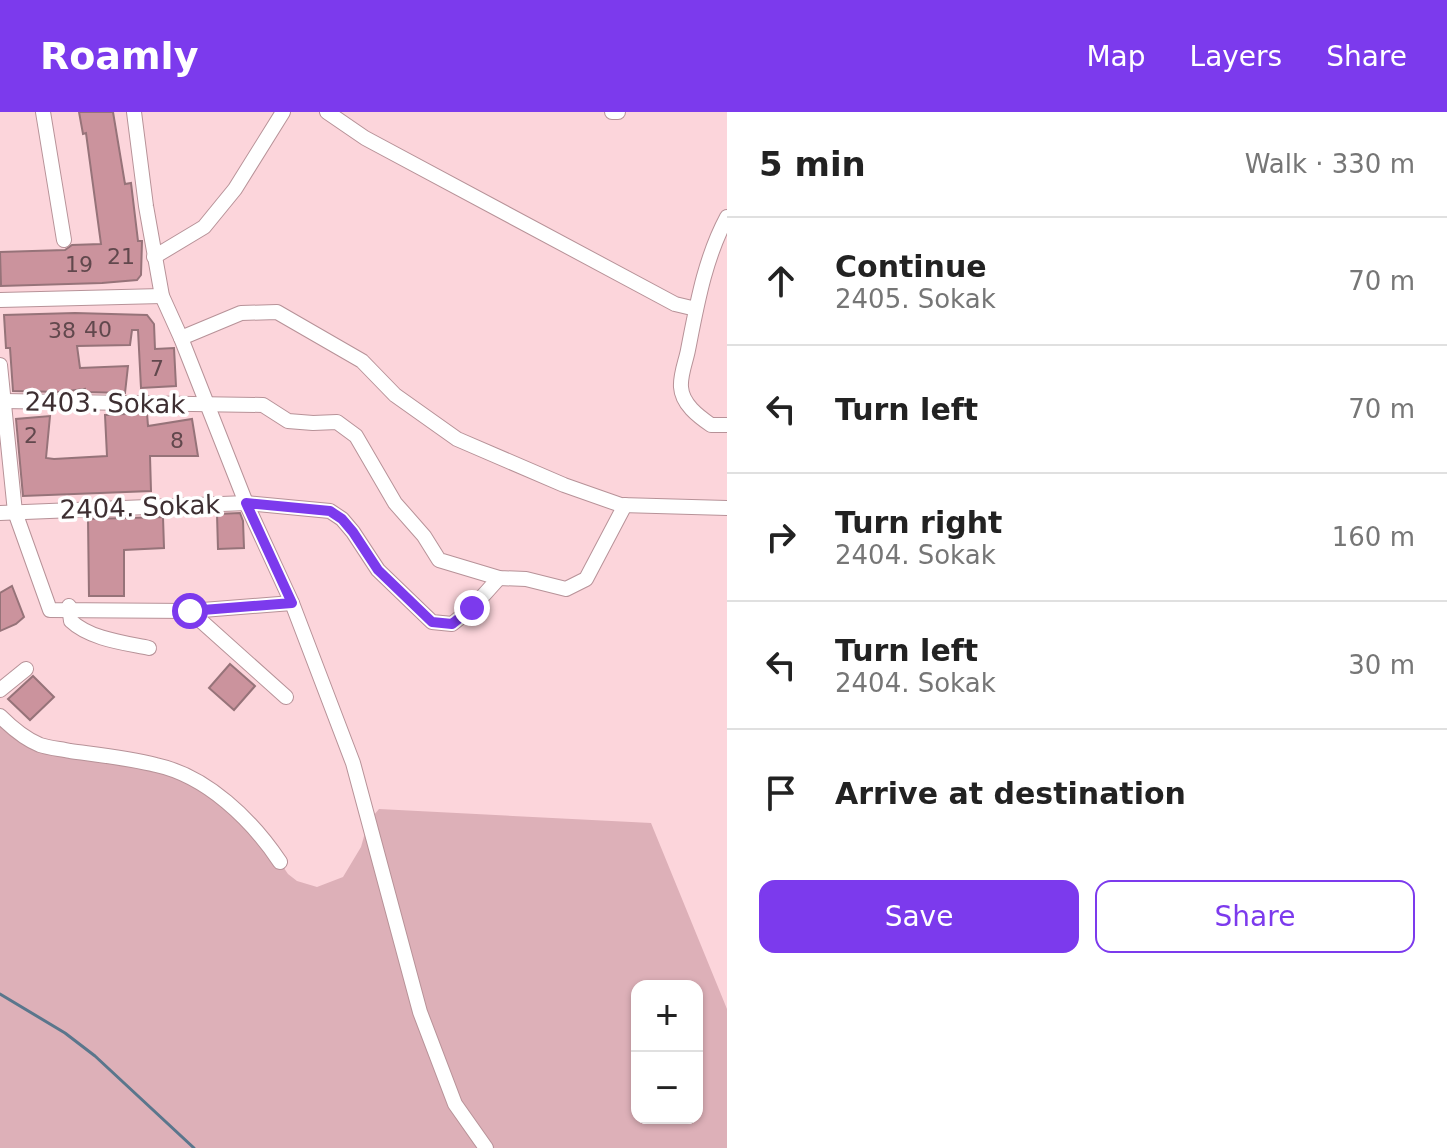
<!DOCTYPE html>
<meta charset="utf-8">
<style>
body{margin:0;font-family:"DejaVu Sans",sans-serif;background:#f6f6f6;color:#222}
.controls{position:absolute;right:24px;bottom:24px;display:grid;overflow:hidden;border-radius:16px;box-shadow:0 2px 6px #0004}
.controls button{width:72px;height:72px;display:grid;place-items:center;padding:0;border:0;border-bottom:2px solid #e0e0e0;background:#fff;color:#222;font:40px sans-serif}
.stop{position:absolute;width:24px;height:24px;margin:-18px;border:6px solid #7c3aed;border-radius:50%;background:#fff}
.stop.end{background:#7c3aed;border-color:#fff;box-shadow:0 2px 8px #0008}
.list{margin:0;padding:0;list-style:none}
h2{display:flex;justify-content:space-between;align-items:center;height:104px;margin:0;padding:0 32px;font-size:34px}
h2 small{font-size:26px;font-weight:400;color:#767676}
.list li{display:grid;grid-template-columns:52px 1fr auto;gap:24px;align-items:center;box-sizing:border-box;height:128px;padding:0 32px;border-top:2px solid #e0e0e0}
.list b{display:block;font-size:30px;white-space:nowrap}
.list p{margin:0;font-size:26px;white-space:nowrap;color:#767676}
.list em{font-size:26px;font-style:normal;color:#767676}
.actions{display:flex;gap:16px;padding:24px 32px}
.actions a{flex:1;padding:18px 0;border:2px solid #7c3aed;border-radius:16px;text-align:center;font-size:28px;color:#7c3aed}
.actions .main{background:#7c3aed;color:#fff}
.icon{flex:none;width:44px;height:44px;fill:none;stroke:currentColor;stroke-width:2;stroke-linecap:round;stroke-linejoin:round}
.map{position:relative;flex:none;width:727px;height:1036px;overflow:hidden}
header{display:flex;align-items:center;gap:48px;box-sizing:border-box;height:112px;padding:0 40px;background:#7c3aed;color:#fff}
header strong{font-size:38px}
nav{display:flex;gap:44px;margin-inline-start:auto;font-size:28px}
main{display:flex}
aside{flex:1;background:#fff}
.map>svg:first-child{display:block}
</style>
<header>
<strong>Roamly</strong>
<nav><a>Map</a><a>Layers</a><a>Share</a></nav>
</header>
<main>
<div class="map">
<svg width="727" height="1036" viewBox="0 0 727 1036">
<rect width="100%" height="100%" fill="#fcd5db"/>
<path fill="#ddb0b8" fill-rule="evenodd" d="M0,604L21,622L157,653L208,677L269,734L288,762L297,769L317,775L343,765L361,735L368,710L379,697L651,711L727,897V1036H0ZM637,874H697V1006H637Z"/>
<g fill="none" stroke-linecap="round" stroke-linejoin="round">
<path stroke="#5a768c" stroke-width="3" d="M0,882L65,921L95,944L194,1036"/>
</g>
<g fill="#cb939d" stroke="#967379" stroke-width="2">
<path d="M79,0H113L125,72L131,71L138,129H142L141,163L137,168L102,171L1,174L0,140L65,138L72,133L101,132L86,21L83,22Z"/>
<path d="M75,201L147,203L154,212L155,237L174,236L176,274L141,276L138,218H132L130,233L77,234L80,256L128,254L125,281L85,280V277L60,280L13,279L10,236H6L4,203Z"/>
<path d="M147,301L148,314L192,307L198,344H150L151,379L23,384L16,307L50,304L46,346L54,347L107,344L105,303Z"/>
<path d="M240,401L243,409L244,436L218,437L217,402Z"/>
<path d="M163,405L164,436L124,438V484H89L88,407Z"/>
<path d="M12,474L24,505L16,512L0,519V481Z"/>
<path d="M230,552L255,574L234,598L209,576Z"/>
<path d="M33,564L54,585L30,608L8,587Z"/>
</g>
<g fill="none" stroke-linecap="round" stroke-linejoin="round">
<defs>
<g id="minor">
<path d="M43,0L64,128"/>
<path d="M134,0L146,94L162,184L181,226L246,391L292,491L353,651L420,900L455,992L486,1036"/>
<path d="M327,0L365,26L675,192L696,197"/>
<path d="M612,0H618"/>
<path d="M727,105C705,146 697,192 688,238C686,249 680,263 681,275C682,292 698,304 711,313H727"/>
<path d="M154,145L204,115L235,77L283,0"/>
<path d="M0,188L162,184"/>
<path d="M181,226L241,201L277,200L362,249L395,283L457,327L564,373L621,393L727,396"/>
<path d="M0,253L15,400L50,498L190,499L292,491"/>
<path d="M3,289L263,293L288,309L313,311L337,310L356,324L395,391L424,424L439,448L499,466L526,467L566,477L586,467L625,393"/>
<path d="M0,401L246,391L330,399L342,407L353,420L378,458L432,510L452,512L472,496L499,466"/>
<path d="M69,494L71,509C90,527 125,531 149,536"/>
<path d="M190,499L286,585"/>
<path d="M0,578L26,557"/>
<path d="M0,604C11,615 25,627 40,633C49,636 61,637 70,639C99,643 128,646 156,653C207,664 252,708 280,750"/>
</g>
</defs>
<use href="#minor" stroke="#b79298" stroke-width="16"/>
<use href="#minor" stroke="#fff" stroke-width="14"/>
</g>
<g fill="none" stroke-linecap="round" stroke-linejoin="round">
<path stroke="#7c3aed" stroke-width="10" d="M190,499L292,491L246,391L330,399L342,407L353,420L378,458L432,510L452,512L472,496"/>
</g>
<g text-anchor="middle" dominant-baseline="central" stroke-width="7" stroke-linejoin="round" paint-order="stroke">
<g font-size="22" fill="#61484d">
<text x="121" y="144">21</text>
<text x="79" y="152">19</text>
<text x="98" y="217">40</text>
<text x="62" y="218">38</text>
<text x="157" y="256">7</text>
<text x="31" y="323">2</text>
<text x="177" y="328">8</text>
</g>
<g font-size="26" fill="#3e2f32" stroke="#fff">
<text transform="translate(105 291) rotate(1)">2403. Sokak</text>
<text transform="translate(140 395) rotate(-2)">2404. Sokak</text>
</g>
</g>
</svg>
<div class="controls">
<button>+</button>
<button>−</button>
</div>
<div class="stop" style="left:190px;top:499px"></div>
<div class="stop end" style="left:472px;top:496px"></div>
</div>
<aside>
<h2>5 min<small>Walk · 330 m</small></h2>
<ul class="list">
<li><svg class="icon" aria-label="ahead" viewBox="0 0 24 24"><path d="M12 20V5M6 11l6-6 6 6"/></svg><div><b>Continue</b><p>2405. Sokak</p></div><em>70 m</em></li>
<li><svg class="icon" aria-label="left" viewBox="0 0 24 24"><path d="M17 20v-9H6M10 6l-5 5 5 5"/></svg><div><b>Turn left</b></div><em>70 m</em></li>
<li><svg class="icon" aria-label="right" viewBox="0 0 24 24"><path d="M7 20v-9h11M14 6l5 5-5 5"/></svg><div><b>Turn right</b><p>2404. Sokak</p></div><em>160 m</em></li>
<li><svg class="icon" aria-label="left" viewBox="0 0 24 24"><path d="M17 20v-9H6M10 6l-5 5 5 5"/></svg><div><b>Turn left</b><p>2404. Sokak</p></div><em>30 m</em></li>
<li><svg class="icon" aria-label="arrive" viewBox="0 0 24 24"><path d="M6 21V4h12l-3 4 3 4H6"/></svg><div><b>Arrive at destination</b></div></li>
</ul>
<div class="actions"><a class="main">Save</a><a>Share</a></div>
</aside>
</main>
